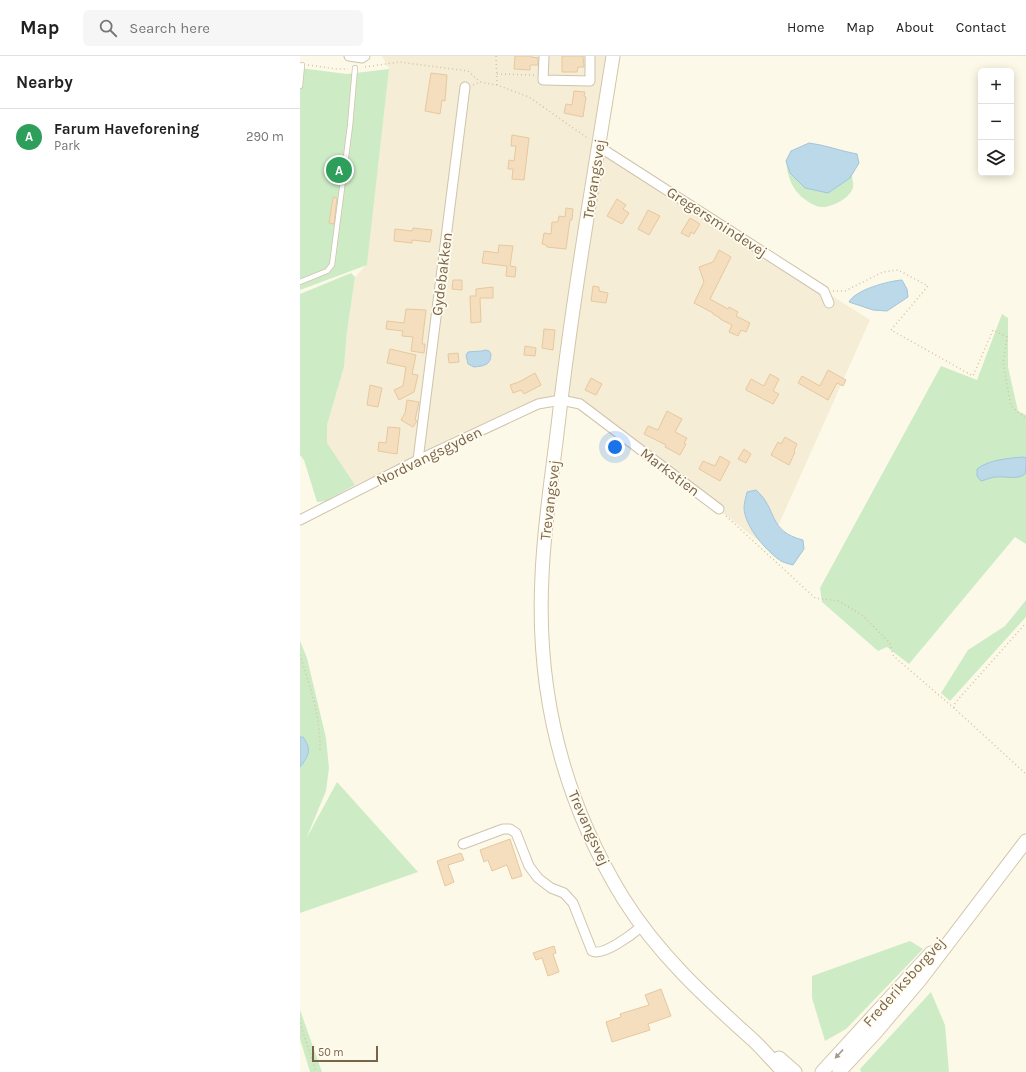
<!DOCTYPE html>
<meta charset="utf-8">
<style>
body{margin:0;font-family:Karla,sans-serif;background:#f6f6f6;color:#222}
.controls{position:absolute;right:12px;top:12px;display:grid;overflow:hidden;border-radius:6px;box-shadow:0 2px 10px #0003}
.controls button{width:36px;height:36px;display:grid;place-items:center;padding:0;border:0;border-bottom:1px solid #e0e0e0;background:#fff;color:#222;font:20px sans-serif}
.scale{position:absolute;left:12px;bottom:10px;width:66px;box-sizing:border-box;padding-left:4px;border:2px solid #79644a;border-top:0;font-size:11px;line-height:14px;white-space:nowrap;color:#79644a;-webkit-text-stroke:3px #fffcef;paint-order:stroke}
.you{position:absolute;left:315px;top:391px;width:14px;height:14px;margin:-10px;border:3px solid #fff;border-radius:50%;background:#1a73e8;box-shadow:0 0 0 6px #1a73e833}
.badge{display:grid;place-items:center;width:26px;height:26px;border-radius:50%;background:#b45309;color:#fff;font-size:13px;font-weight:700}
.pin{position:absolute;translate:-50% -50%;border:2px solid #fff;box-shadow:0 1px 4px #0006}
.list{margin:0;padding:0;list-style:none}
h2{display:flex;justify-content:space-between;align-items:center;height:52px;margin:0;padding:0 16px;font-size:17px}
h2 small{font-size:13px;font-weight:400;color:#767676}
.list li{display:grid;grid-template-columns:26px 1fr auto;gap:12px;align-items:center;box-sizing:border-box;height:56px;padding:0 16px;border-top:1px solid #e0e0e0}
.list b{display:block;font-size:15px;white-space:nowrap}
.list p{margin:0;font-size:13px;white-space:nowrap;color:#767676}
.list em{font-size:13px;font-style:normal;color:#767676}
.icon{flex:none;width:22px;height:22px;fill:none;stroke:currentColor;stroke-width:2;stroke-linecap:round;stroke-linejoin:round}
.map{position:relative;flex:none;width:726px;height:1016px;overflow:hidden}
header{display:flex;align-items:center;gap:24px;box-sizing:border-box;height:56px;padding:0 20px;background:#fff;border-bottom:1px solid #e0e0e0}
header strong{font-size:19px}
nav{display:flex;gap:22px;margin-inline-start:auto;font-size:14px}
.search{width:280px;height:36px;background:#f6f6f6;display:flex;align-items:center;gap:10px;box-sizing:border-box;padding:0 14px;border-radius:6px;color:#767676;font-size:15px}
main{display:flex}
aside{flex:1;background:#fff}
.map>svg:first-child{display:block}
</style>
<header>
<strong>Map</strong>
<div class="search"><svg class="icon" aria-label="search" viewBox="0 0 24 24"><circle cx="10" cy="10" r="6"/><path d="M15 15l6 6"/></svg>Search here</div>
<nav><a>Home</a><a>Map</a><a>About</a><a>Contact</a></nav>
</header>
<main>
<aside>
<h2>Nearby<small></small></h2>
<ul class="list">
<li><span class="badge" style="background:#2e9e5b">A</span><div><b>Farum Haveforening</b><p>Park</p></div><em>290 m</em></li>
</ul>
</aside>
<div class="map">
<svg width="726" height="1016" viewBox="0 0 726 1016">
<rect width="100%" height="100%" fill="#fdf9e8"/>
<path fill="#f5edd6" d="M82,0H316L300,95L443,183L570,264L478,470L471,459L447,436L444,452L447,464L459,485L276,343L237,346L55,429L27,388V369L44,311L47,276L55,221L67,208L89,13Z"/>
<g fill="#cdecc5">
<path d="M0,12L47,18L89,13L67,209L0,234Z"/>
<path d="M486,105L490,117L550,122L552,119C552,123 554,128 553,131C551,142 531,152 521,151C518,151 515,149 512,148C494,138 488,125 486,105Z"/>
<path d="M51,217L55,221L47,276L44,311L27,369V387L55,429L26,445L17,446L4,404L0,399V238Z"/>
<path d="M702,258L708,262V311L718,355L726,359V488L715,481L609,608L587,591L578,595L522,546L520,532L641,310L677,324Z"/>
<path d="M726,544V561L650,645L641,637L668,594L705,570Z"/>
<path d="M0,585L7,602L26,682L29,712L26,735L6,783L37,726L118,816L0,857V711C9,700 12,693 3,681H0Z"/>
<path d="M610,885L623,893L546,973L525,985L512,942V920Z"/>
<path d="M631,936L645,969L649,1016H561L560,1013Z"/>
<path d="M0,954L22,1016H10L0,983Z"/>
</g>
<g fill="#bbd9e8" stroke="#a1c6da">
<path d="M509,87C526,89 540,95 557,98L559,107L550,122L528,137L505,132L490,117L486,105L491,95Z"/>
<path d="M602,224L607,233L608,241L587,255L573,254L549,246C555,234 588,225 602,224Z"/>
<path d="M186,294L189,295L191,298C191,309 184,310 174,311L168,308L166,299L168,296C174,295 180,296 186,294Z"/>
<path d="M724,401L726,402C726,407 726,415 725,418C719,424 704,420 696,421C691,421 686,424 681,425L677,420V413C688,404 709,402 724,401Z"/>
<path d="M456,434C478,453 467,475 503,484L504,493L493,509C489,508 485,507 481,505C466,495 445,471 444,452C444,447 446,441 447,436Z"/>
<path d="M0,681H3C12,693 9,700 0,711Z"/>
</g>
<g fill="#f4debe" stroke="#e7c89e">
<path d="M215,0H231V1L238,2V9H230V14L214,13Z"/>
<path d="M262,0H283L284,11H278L277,16H262Z"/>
<path d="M131,17L147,19L145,45L142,44L140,58L125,55Z"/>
<path d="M274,35L285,36L284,40L286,41L283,61L264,57L266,48L272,49Z"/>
<path d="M212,79L229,82L224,124L212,123L213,113H208L209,104L214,105L216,90H211Z"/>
<path d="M33,141L37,142L34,168L29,167Z"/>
<path d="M317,143L326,149L323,153L329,157L322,168L307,160Z"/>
<path d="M266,152L273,153L272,164H270L266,193L247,191L246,189L242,188L244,177L251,178L252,166H258L259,160L265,161Z"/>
<path d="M348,154L360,160L349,179L338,173Z"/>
<path d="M390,162L400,168L394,178L391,176L389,181L381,177Z"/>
<path d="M113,172L132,174L130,186L112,184V187L94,185L95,173L112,175Z"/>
<path d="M199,189L213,190L210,210L216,211L215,221L206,220L207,210L182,207L184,195L198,197Z"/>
<path d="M419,194L431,201L410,243L428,253L429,251L438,256L436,260L450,267L446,276L441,274L438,280L429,276L432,269L420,263V262L413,258V257L394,247L404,226L399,211L413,206Z"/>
<path d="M153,224H162V234L152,233Z"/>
<path d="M293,230L299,231V235L308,237L306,247L291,245Z"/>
<path d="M193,231V242H180L181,266L171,267L170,240H176V233Z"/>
<path d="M106,253L126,254L122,288H125L124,297L111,295L113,281L102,280L103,275L86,273L87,265L104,267Z"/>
<path d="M244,273L255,274L253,294L242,292Z"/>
<path d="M225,290L236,292L235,300L224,299Z"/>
<path d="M90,293L116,299L112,318L118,319L114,336L99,344L94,334L103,330L106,311L87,307Z"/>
<path d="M158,297L159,306L149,307L148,298Z"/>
<path d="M528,314L546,324L543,330L537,327L528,344L498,327L502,320L520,330Z"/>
<path d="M235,317L241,329L224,338L221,334L213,337L210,329L219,326Z"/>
<path d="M470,318L479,323L473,335L479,338L473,348L446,334V333L451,323L464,330Z"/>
<path d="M291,322L302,328L296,339L285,334Z"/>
<path d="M70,329L82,332L78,351L67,349Z"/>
<path d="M107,344L119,346L115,364L117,365L113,371L101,364L105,357Z"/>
<path d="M367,355L382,363L375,376L387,382L384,387L386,388L380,399L365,391L366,389L344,378L348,370L358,374Z"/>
<path d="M88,371L100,372L97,398L78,395L79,386L86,387Z"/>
<path d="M485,381L497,388L494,395L495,396L489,409L471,399L478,386L481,388Z"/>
<path d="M444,393L451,398L446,407L438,403Z"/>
<path d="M420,400L430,406L420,425L399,413L403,405L415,410Z"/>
<path d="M210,783L222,820L212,823L207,809L192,815L188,804L184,806L180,794Z"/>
<path d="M161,797L164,804L148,809L154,826L145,830L137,805Z"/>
<path d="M254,890L256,897L253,898L259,916L248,920L242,902L236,904L233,897Z"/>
<path d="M361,933L371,960L348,968L350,974L312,986L306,966L321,961L320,958L349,949L345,939Z"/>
</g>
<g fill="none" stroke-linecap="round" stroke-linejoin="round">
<defs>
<g id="lane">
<path d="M0,30L2,9"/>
<path d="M0,226L27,215L32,209L50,70L55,12"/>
</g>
<g id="street">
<path d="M49,0L62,2L65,0"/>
<path d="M244,0L243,24L290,25V0"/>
<path d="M298,90L524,235L529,247"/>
<path d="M118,404L165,31"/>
<path d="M0,464L118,404L238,348L261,344L280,348L419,453"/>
<path d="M163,788L203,773H210L216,777L229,810L238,822L251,832L264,837L273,847L292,895C303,901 334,877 342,870"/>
</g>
<g id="secondary">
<path d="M313,0C294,120 273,240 259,361C253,414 244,467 242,520C236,635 263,744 323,842C358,898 404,940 453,984C464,994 473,1006 484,1016"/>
<path d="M479,1002L495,1016"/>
<path d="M522,1016L631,897"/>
<path d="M539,1016L576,976L620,924L726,785"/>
</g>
</defs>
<use href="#lane" stroke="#d0c3ac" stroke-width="6"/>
<use href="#street" stroke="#d0c3ac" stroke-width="11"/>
<use href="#secondary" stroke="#d3c5aa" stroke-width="15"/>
<g stroke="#d9c2a1" stroke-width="1.5" stroke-dasharray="1 3" stroke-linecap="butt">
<path d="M196,0L197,29"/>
<path d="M8,9L37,13H48"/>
<path d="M65,11L99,6L168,15L180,26"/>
<path d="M197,18L235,19"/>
<path d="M173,29L180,26L197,29L229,41L289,83"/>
<path d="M533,235H545L583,216L598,214L628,230L591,274L673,320L693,274L707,281L703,307L711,350L726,363"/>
<path d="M426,460L515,542L539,545L563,560L590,587L593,599L598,604L654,652L726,718"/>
<path d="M0,599C10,630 21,663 20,695"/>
<path d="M654,652L655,647L726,567"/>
<path d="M0,967L16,1016"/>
</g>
<use href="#lane" stroke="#fff" stroke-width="4.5"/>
<use href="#street" stroke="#fff" stroke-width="9"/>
<use href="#secondary" stroke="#fff" stroke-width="13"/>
</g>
<defs><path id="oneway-solid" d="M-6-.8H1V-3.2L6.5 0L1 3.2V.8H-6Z"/></defs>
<use fill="#a89a89" href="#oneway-solid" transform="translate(539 998) rotate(133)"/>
<g text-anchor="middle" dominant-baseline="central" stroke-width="3.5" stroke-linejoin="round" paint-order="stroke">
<g font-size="15" fill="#79644a" stroke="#fffcef">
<text transform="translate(294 123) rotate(-81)">Trevangsvej</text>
<text transform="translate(417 166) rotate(33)">Gregersmindevej</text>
<text transform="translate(142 218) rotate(-83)">Gydebakken</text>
<text transform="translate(129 400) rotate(-26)">Nordvangsgyden</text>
<text transform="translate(370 416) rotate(37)">Markstien</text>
<text transform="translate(250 444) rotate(-83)">Trevangsvej</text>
<text transform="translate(289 772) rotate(66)">Trevangsvej</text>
<text transform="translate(604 926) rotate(-48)">Frederiksborgvej</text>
</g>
</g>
</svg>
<div class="controls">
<button>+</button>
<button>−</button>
<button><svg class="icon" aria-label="layers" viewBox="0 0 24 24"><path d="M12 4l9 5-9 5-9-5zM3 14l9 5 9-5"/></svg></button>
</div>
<div class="scale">50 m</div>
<div class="you"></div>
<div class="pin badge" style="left:39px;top:114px;background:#2e9e5b">A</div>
</div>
</main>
